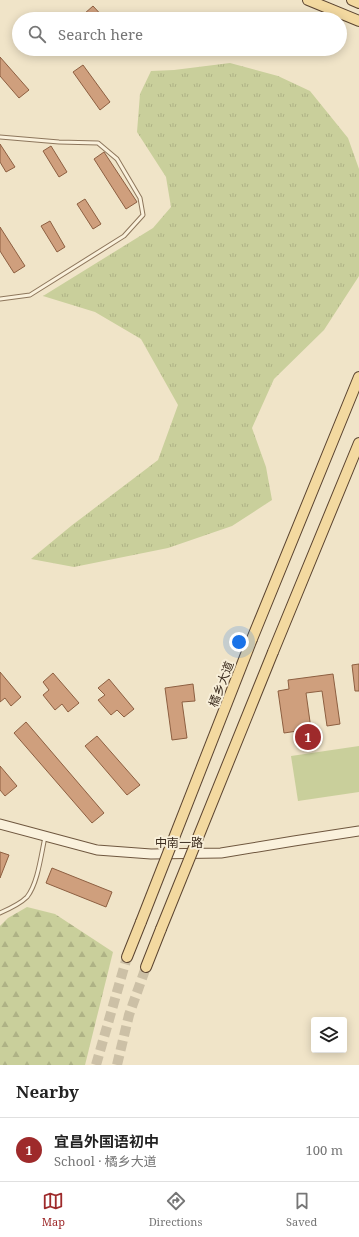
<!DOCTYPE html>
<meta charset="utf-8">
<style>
body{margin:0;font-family:"Noto Serif","Noto Sans SC",serif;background:#f6f6f6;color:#222}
.controls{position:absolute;right:12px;bottom:12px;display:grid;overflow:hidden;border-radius:4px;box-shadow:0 2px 10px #0003}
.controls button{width:36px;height:36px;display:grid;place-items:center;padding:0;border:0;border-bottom:1px solid #e0e0e0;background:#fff;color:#222;font:20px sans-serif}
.you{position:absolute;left:239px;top:642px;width:14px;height:14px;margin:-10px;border:3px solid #fff;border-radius:50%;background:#1a73e8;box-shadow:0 0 0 6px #1a73e833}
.badge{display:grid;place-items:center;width:26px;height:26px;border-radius:50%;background:#9e2a2b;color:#fff;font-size:13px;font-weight:700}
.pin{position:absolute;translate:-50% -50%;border:2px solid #fff;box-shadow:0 1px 4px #0006}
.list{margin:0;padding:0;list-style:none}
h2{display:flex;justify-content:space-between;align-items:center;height:52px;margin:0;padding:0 16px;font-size:17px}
h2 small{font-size:13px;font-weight:400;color:#767676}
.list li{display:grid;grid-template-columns:26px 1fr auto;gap:12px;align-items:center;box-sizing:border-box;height:64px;padding:0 16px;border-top:1px solid #e0e0e0}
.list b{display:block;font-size:15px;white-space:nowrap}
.list p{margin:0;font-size:13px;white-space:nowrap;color:#767676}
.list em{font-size:13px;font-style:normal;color:#767676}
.icon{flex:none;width:22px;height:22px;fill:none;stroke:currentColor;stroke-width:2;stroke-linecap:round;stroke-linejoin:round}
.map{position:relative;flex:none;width:359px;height:1065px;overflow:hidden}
.search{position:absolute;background:#fff;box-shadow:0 2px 10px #0003;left:12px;right:12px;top:12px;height:44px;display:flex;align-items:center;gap:10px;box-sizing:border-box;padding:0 14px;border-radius:22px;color:#767676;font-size:15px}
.sheet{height:116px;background:#fff}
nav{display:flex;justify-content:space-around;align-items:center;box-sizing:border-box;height:56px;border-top:1px solid #e0e0e0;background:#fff;font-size:11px;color:#767676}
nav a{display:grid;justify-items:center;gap:2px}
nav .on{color:#9e2a2b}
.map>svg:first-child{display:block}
</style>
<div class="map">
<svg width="359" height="1065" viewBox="0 0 359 1065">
<defs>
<pattern id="grass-tufts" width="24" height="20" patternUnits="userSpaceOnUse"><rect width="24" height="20" fill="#c9cf9b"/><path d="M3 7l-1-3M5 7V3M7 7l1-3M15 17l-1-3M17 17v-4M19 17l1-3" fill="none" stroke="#aeb285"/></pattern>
<pattern id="forest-firs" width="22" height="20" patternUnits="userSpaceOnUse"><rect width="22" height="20" fill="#c9cf9b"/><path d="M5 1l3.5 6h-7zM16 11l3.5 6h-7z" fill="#aeb285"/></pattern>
</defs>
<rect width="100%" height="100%" fill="#f0e4c8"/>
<path fill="url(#grass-tufts)" d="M230,63L278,76L310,91L348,138L359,169V276L324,330L274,379L252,428L266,467L272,500L232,526L168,548L74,567L31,559L71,526L158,460L178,405L141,339L95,312L43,296L153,228L171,207L166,177L137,132L140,94L151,71L174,70Z"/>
<path fill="url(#forest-firs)" d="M27,907L55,914L113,952L85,1065H0V926L8,918Z"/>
<path fill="#c9cf9b" d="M359,746V792L298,801L291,756Z"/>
<g fill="#cf9f7d" stroke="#8d5f41">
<path d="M93,6L105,19H88L84,14Z"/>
<path d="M0,57L29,90L19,98L0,76Z"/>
<path d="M83,65L110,102L100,110L73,72Z"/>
<path d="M0,144L15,167L6,172L0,162Z"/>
<path d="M51,146L67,172L59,177L43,151Z"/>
<path d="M104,152L137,202L126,209L94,159Z"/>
<path d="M85,199L101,224L93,229L77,204Z"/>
<path d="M50,221L65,247L57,252L41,226Z"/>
<path d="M0,227L25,266L14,273L0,251Z"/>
<path d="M359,664V691H355L352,665Z"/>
<path d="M0,672L21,697L11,706L5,698L0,702Z"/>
<path d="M53,673L79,703L68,712L62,704L55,710L43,695L49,690L43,682Z"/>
<path d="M333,674L340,724L327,726L322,691L306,693L311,729L284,733L278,691L289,689L288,680Z"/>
<path d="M109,679L134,709L124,717L117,710L111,715L98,700L105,695L98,688Z"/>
<path d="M193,684L195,701L182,702L187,738L172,740L165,688Z"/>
<path d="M26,722L104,813L92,823L14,733Z"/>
<path d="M97,736L140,785L127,795L85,746Z"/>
<path d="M0,766L17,786L5,796L0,790Z"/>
<path d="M0,852L9,855L0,878Z"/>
<path d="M52,868L112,892L106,907L46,883Z"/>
</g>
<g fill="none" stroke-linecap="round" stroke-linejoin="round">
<g stroke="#ccc0a6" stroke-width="10" stroke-dasharray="10 5" stroke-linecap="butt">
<path d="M96,1065L127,957"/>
<path d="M117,1065L129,1015L146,967"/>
</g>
<defs>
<g id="lane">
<path d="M0,137L59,142L98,143L117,159L140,198L143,215L124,236L30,295L0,299"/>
<path d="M0,913C9,909 20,904 27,897C38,883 41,855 45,837"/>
</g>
<path id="secondary" d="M0,824L97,850L151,854L221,853L294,841L359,831"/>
<g id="primary">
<path d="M308,0L359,21"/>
<path d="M352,0L359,3"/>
<path d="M252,639L359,377"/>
<path d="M273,652L359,443"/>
<path d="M127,957L141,922"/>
<path d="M146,967L161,929"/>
</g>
</defs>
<use href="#lane" stroke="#8d765c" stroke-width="5"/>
<use href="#secondary" stroke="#6f573f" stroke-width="11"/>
<use href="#primary" stroke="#5b4430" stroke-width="12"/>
<use href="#lane" stroke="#faf1dc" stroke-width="3"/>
<use href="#secondary" stroke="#faf1dc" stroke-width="9"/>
<use href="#primary" stroke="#f3d9a0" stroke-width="10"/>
<defs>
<g id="primary-bridge">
<path d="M141,922L252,639"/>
<path d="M161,929L273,652"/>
</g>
</defs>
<use href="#primary-bridge" stroke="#5b4430" stroke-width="12" stroke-linecap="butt"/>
<use href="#primary-bridge" stroke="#f3d9a0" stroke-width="10"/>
</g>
<g text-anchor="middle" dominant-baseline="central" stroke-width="4" stroke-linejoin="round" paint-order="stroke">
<g font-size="12" fill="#3d2e20" stroke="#f7eed8">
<text transform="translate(221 684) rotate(-69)">橘乡大道</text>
<text x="179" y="842">中南一路</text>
</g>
</g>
</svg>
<div class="controls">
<button><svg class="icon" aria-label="layers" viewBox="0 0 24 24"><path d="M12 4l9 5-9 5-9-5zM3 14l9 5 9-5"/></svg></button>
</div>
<div class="you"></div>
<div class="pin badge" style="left:308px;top:737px">1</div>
<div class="search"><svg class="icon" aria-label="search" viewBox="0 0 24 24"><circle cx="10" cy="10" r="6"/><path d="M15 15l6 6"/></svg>Search here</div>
</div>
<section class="sheet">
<h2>Nearby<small></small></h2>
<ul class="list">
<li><span class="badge">1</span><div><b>宜昌外国语初中</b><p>School · 橘乡大道</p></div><em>100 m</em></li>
</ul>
</section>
<nav>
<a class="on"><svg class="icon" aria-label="map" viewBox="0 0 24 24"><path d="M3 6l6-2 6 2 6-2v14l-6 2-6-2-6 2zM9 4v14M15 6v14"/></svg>Map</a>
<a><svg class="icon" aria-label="directions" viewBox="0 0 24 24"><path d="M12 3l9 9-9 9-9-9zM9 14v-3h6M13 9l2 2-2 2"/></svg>Directions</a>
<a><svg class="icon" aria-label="saved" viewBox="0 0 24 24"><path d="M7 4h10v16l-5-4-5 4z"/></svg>Saved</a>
</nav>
